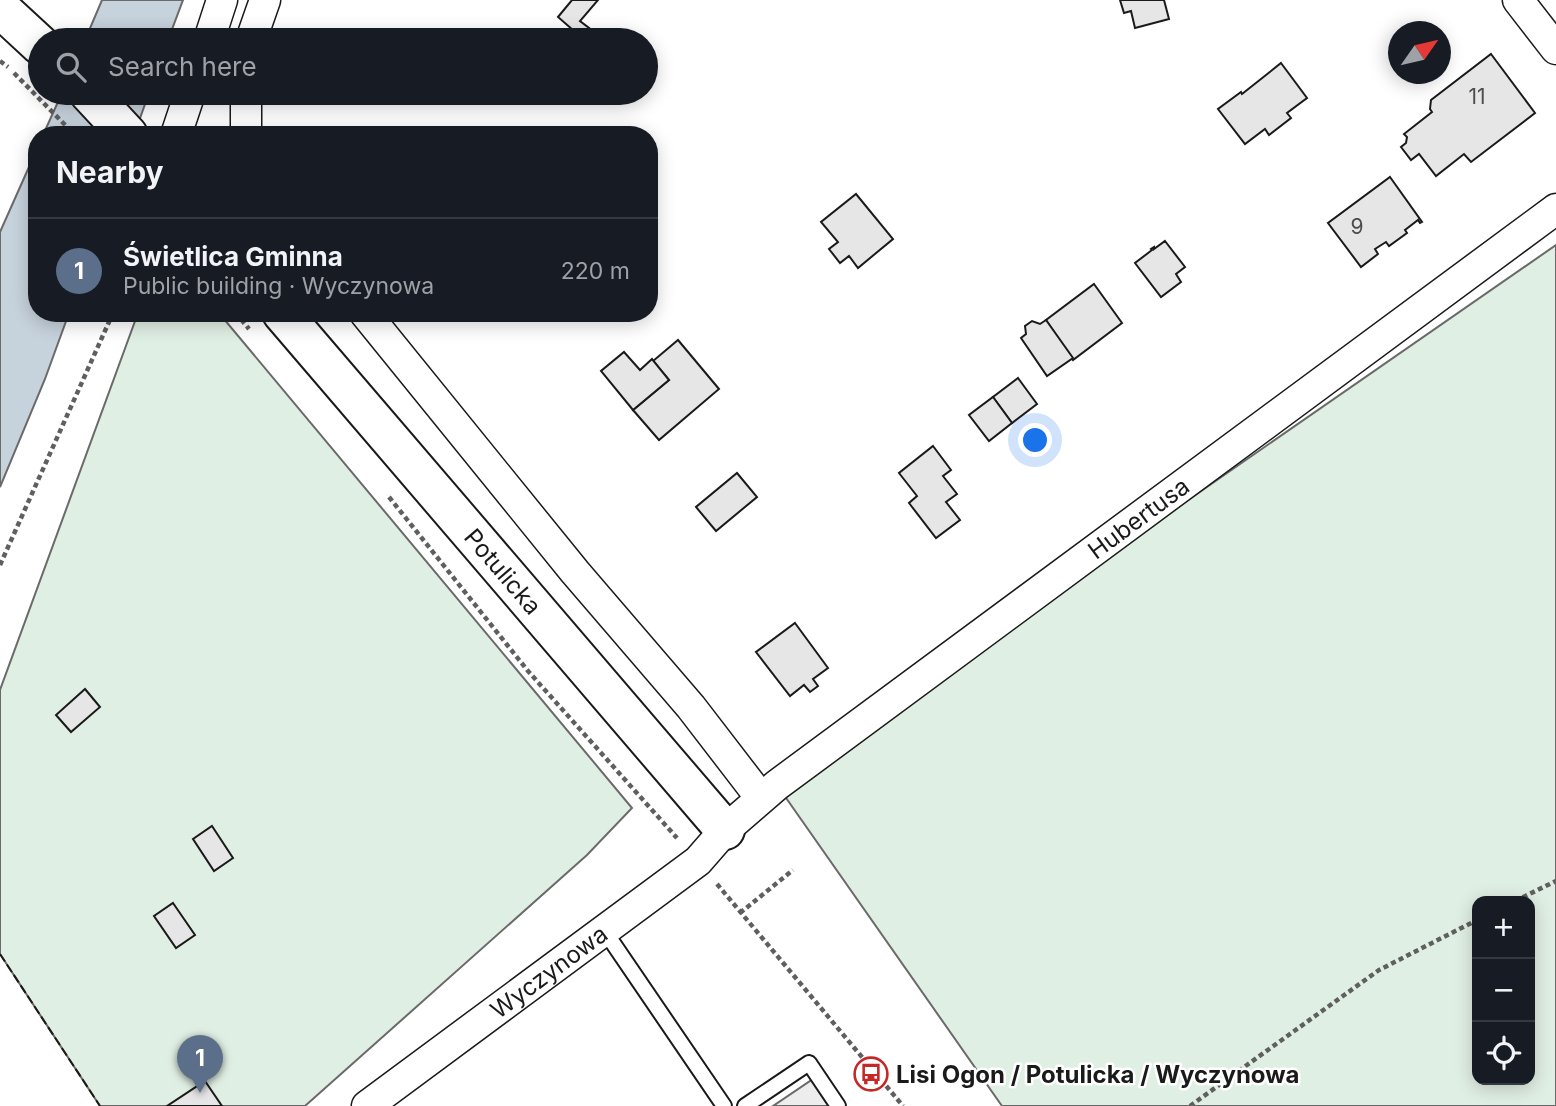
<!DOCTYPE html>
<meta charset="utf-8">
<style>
body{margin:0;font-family:Inter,sans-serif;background:#20242c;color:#f1f3f6}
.controls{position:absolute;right:21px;bottom:21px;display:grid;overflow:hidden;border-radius:14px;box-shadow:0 4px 18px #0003}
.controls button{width:63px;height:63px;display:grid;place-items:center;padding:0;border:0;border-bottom:2px solid #363941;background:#171b24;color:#f1f3f6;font:35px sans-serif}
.compass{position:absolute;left:1388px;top:21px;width:63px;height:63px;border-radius:50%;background:#171b24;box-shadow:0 4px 18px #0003;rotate:56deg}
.you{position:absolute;left:1036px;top:441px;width:24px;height:24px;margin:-18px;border:5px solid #fff;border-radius:50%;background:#1a73e8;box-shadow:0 0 0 10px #1a73e833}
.badge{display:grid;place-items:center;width:46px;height:46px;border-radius:50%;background:#c62828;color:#fff;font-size:23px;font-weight:700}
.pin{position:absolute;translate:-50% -58px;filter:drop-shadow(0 2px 4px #0008)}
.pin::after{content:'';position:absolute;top:37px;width:24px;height:21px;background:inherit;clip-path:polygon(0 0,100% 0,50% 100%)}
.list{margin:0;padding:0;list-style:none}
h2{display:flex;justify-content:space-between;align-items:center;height:91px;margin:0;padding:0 28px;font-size:30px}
h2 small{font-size:23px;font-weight:400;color:#9ea1a6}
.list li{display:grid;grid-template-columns:46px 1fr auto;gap:21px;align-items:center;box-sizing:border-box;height:105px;padding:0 28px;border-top:2px solid #363941}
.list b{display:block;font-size:26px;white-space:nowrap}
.list p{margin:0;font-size:23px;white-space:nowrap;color:#9ea1a6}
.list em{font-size:23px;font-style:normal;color:#9ea1a6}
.icon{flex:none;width:38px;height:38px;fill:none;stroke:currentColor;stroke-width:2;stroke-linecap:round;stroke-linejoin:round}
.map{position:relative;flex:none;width:1556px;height:1106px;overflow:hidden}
.search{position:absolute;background:#171b24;box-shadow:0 4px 18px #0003;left:28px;top:28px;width:630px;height:77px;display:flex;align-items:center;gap:18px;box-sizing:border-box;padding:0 24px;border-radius:38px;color:#9ea1a6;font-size:26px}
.panel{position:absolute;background:#171b24;box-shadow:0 4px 18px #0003;left:28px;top:126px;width:630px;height:196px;border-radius:28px}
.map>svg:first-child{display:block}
</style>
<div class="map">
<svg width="1556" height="1106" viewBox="0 0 1556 1106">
<rect width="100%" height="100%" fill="#fff"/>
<g fill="#e0efe3" stroke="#6a6a6a" stroke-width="2" fill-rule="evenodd">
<path d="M1556,245V1106H1002L777,785ZM1477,901H1530V1080H1477Z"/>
<path d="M138,313H219L632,808L587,855L305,1106H100L0,954V690Z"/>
</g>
<path fill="#ededed" stroke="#6a6a6a" stroke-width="2" d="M819,1075L839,1106H773Z"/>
<g fill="#c6d2dc" stroke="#6a6a6a" stroke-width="2">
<path d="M102,0H183L168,40H85Z"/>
<path d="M62,93H149L134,135H43Z"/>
<path d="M37,149V313H69L45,379L0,487V232Z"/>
</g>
<g fill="#e6e6e6" stroke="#1a1a1a" stroke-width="2">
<path d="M572,0H598L580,21L589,28L581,37L558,17Z"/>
<path d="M1120,0H1164L1169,19L1135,28L1131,11L1124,13Z"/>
<path d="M1491,54L1535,113L1471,162L1464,154L1436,176L1419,154L1411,160L1401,147L1406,143L1407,137L1404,134L1432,112L1430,109L1431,100Z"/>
<path d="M1281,63L1307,98L1287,113L1291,118L1269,135L1265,129L1245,144L1218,109L1241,92L1242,94Z"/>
<path d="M1390,177L1422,222L1420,223L1418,220L1405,230L1407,233L1389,246L1386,242L1375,249L1378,254L1361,267L1328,223Z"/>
<path d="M856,194L893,239L858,268L849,256L840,263L829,249L838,242L821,222Z"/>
<path d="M1165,241L1185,267L1176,274L1181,282L1161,297L1135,263L1152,250L1151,249L1154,247V249Z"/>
<path d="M1094,284L1122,323L1073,360L1046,320Z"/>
<path d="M1046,320L1073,358L1047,376L1021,338L1026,334L1025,326L1032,321L1040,324Z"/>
<path d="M678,340L719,389L659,440L633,410L669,380L653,361Z"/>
<path d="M624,352L640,370L652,359L669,380L633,410L601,371Z"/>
<path d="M1018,378L1037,404L1012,423L993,397Z"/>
<path d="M993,397L1012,423L989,441L969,415Z"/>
<path d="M933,446L951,470L943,476L957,494L946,502L960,520L936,538L909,503L917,496L899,473Z"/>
<path d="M737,473L757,497L716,531L696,507Z"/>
<path d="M795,623L828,668L813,679L818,686L810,692L804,685L790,696L756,652Z"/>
<path d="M85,689L100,707L71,732L56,715Z"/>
<path d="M212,826L233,858L214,871L193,839Z"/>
<path d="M173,903L195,935L176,948L154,916Z"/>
<path d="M205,1081L222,1106H167Z"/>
</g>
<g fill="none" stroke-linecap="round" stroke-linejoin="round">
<defs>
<g id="lane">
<path d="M604,930L724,1106"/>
<path d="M745,1106L809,1063L838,1106"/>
</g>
<g id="street">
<path d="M1518,0L1556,49"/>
<path d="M209,40L222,0"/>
<path d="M251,40L265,0"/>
<path d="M246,93V135"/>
<path d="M176,135L190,93"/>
<path d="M365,313L575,572L691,707L761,798"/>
<path id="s1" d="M367,1106L698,861L725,830L777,785L1556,209"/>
</g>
<g id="secondary">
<path d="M0,8L40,45"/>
<path d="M89,93L128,135"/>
<path id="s2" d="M282,313L725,830"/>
</g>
</defs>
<use href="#lane" stroke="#1a1a1a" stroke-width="18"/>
<use href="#street" stroke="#1a1a1a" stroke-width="33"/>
<use href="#secondary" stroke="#1a1a1a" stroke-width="42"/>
<g stroke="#5f5f5f" stroke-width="4.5" stroke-dasharray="5 3.5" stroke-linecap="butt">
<path d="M0,61L8,67"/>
<path d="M14,73L75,135"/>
<path d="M236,313L249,329"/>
<path d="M389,497L528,671L677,838"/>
<path d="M0,565L113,313"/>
<path d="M717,884L903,1106"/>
<path d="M1515,901L1556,881"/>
<path d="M740,913L793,870"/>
<path d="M1190,1106L1379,970L1477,920"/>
</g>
<use href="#lane" stroke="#fff" stroke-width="14"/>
<use href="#street" stroke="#fff" stroke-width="30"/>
<use href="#secondary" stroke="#fff" stroke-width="38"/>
<path stroke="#1a1a1a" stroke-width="2" stroke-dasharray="9 3.5" stroke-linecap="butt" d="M0,954L100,1106"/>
</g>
<defs>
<symbol id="bus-ring" viewBox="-11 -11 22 22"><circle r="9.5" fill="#fff" stroke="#c62828" stroke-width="1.5"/><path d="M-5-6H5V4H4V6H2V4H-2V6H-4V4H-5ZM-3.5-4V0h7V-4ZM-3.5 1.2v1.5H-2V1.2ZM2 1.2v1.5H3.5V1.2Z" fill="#c62828"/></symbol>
</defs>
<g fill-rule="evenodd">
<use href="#bus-ring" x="852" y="1055" width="38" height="38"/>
</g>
<g text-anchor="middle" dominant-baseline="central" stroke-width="5" stroke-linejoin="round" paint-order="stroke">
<g font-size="21" fill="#4d4d4d">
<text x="1477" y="96">11</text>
<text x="1357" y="226">9</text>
</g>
<g font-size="24" fill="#1a1a1a" stroke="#fff">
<text stroke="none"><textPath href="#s1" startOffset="971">Hubertusa</textPath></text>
<text stroke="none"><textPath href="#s2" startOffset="340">Potulicka</textPath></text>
<text stroke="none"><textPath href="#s1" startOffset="226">Wyczynowa</textPath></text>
</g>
<g font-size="24" font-weight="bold" fill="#1a1a1a" stroke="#fff" text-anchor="start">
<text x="896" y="1074">Lisi Ogon / Potulicka / Wyczynowa</text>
</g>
</g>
</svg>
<div class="controls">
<button>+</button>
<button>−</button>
<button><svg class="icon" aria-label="locate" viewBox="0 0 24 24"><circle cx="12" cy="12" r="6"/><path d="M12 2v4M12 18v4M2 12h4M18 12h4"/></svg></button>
</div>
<svg class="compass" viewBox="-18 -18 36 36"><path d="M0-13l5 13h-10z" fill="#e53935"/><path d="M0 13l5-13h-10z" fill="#9ea1a6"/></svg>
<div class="you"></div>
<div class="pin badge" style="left:200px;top:1093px;background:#5c6f8a">1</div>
<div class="search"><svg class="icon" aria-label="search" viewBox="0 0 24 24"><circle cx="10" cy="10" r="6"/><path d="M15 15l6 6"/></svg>Search here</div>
<section class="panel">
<h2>Nearby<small></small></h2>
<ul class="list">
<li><span class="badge" style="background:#5c6f8a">1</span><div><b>Świetlica Gminna</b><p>Public building · Wyczynowa</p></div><em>220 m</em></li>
</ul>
</section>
</div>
